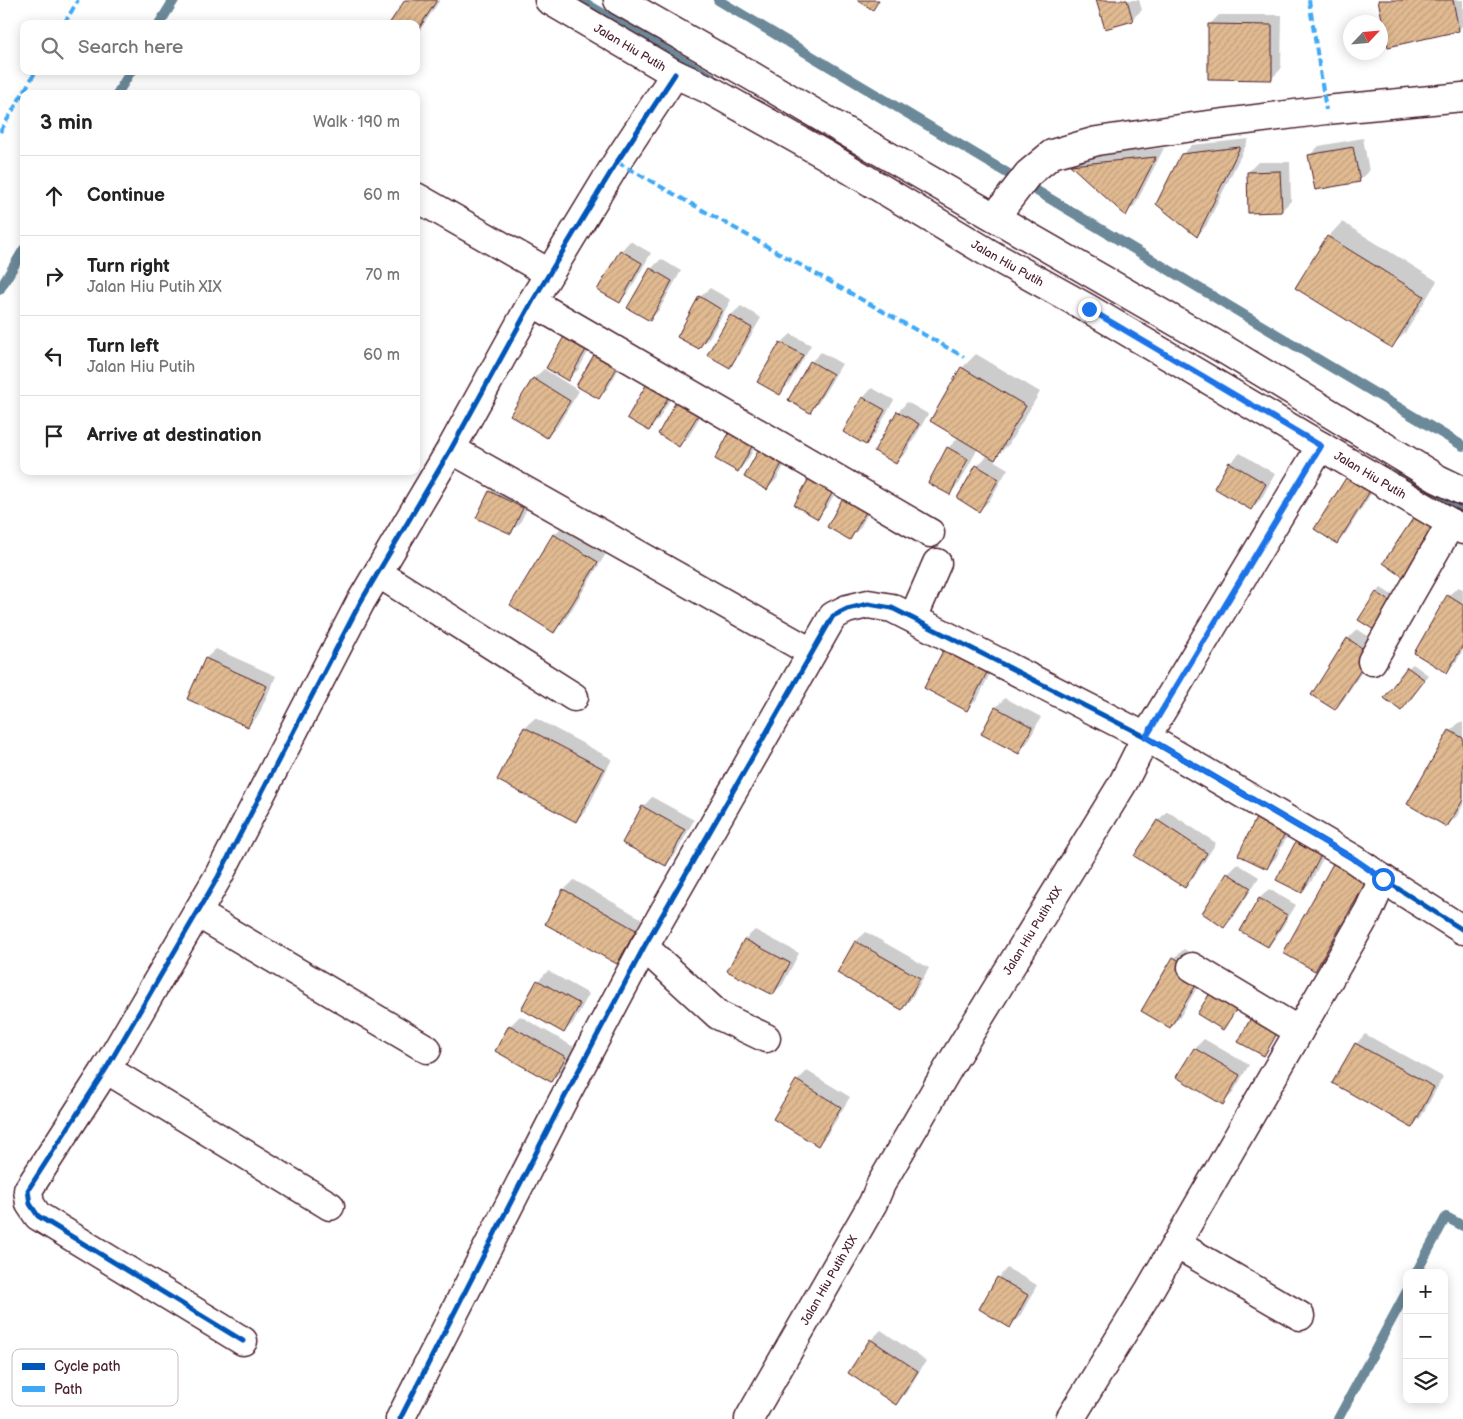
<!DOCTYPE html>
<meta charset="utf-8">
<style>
body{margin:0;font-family:"Balsamiq Sans",sans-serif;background:#f6f6f6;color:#222}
.controls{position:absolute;right:15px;bottom:15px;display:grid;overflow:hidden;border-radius:10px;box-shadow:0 2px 12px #0003}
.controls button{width:45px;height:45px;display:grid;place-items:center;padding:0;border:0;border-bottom:1px solid #e0e0e0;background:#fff;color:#222;font:25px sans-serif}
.compass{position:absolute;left:1343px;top:15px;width:45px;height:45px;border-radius:50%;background:#fff;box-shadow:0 2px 12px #0003;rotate:64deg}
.stop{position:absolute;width:15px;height:15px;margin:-11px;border:4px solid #1a73e8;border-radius:50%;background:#fff}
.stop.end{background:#1a73e8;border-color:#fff;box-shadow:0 1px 5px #0008}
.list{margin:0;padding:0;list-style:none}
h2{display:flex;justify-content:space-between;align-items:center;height:65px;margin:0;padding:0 20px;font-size:21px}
h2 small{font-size:16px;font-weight:400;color:#767676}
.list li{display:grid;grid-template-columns:32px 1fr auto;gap:15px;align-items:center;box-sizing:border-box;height:80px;padding:0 20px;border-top:1px solid #e0e0e0}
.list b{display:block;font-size:19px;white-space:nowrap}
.list p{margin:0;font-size:16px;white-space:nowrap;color:#767676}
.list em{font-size:16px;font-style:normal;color:#767676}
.icon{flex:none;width:28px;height:28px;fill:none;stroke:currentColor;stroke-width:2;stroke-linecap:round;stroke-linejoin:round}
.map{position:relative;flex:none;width:1463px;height:1419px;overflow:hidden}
.search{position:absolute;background:#fff;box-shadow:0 2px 12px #0003;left:20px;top:20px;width:400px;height:55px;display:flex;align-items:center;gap:12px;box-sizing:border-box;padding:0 18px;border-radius:10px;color:#767676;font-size:19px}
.panel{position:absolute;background:#fff;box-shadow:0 2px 12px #0003;left:20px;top:90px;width:400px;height:385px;border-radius:10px}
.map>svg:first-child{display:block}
</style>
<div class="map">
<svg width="1463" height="1419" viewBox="0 0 1463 1419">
<defs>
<pattern id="building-hatch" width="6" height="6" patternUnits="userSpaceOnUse" patternTransform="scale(1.25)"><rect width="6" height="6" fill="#e0ba91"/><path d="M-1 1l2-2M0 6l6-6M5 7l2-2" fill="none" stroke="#c29f7d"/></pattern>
</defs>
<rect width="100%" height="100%" fill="#fff"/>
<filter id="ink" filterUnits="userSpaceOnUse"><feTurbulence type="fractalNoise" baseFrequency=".02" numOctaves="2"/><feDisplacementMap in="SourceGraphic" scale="10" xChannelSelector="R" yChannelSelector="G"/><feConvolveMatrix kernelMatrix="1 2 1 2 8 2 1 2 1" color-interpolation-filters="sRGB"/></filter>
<g filter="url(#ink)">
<g fill="#0003">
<path d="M406,0H440L416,36V24Z"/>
<path d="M1098,0H1139L1142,10L1132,19Z"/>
<path d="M1379,0H1463V25L1459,30Z"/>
<path d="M1219,15H1282L1281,69L1271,79L1210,24Z"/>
<path d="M1363,138L1369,171L1359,181L1310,155L1319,146Z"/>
<path d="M1249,139L1206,226L1197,236L1182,155L1192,145Z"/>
<path d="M1164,148L1135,205L1125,214L1072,165L1081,156Z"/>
<path d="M1258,162H1290L1291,201L1281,211L1248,172Z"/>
<path d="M1342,222L1437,281L1406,332L1392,346L1328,237Z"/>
<path d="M630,241L651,253L629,292L619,301L621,251Z"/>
<path d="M661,259L681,271L659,310L650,320L651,269Z"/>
<path d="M710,288L731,300L709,338L699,348L700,297Z"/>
<path d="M741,306L761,318L739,356L729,366L709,354L731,315Z"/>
<path d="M579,319L600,331L578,370L568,379Z"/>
<path d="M791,334L811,345L789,384L779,393L781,343Z"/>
<path d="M600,347L630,349L608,388L599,397Z"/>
<path d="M821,352L842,364L819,402L810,412L789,400L811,362Z"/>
<path d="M976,354L1040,392L1009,444L993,460L1008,469L989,501L979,511L977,466L988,455L978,448L959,484L949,493L948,448L959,437L962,368Z"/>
<path d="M544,369L579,391L557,427L547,436L512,415L534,378Z"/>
<path d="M681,381L658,420L649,429L629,417Z"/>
<path d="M872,388L894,400L875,434L866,444L863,398Z"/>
<path d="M711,398L689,436L679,446L659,434Z"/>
<path d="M907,402L928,414L906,453L896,462L898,412Z"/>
<path d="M766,427L747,461L738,471L716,459Z"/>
<path d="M795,445L777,479L767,489L746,477Z"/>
<path d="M1240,453L1275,474L1261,499L1251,509L1230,463Z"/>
<path d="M846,474L827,507L817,517L796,505Z"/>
<path d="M1381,478L1346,533L1337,542L1316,528Z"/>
<path d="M500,482L532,498L520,523L510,533L490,492Z"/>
<path d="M878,495L860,528L850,538L829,527Z"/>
<path d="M564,525L607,552L564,622L554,631V535Z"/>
<path d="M1458,587L1463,589V650L1456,662L1446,671L1448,596Z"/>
<path d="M1381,588L1400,600L1383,627L1377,593Z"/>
<path d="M1357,629L1380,644L1344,699L1335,709L1348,639Z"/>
<path d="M950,640L1001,651L977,700L967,709Z"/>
<path d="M216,649L276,676L258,716L248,726L188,698L206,658Z"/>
<path d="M1413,664L1428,675L1401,710L1408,668Z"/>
<path d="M1005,698L1041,717L1028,742L1018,752L996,707Z"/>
<path d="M535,718L612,759L586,811L576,820L498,779L525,727Z"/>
<path d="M1460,722L1463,723V805L1457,816L1447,826L1450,731Z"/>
<path d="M652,797L694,820L675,855L666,865L643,807Z"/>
<path d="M1167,811L1216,843L1194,877L1185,887L1158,821Z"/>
<path d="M1295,821L1276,858L1266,868L1239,854Z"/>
<path d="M1331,842L1311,882L1302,891L1278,879Z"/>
<path d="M1346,851L1376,869L1324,960L1314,970Z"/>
<path d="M1238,864L1259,877L1234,917L1224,927L1203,913L1228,874Z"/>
<path d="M574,880L644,920L626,953L616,963L564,890Z"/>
<path d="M1269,889L1296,905L1277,936L1268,946L1260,898Z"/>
<path d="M755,930L799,953L783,984L773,994L729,970L745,939Z"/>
<path d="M866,932L929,968L911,999L901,1009L839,972L856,941Z"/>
<path d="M1184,949L1210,965L1180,1017L1170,1027L1174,958Z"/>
<path d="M548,971L589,994L574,1022L564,1032L538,981Z"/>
<path d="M520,1016L574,1047L561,1071L551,1081L510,1026Z"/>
<path d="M1285,1020L1268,1050L1264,1055Z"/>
<path d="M1365,1034L1443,1077L1421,1117L1412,1127L1356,1044Z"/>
<path d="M1204,1039L1249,1065L1232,1094L1223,1103L1178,1076L1195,1048Z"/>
<path d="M807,1071L850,1097L827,1135L818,1144L797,1081Z"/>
<path d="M1007,1268L1037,1285L1020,1316L1010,1326L998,1278Z"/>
<path d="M881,1330L926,1361L906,1393L896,1403L871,1340Z"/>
</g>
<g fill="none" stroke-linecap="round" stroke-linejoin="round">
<g stroke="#6c8999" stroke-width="10">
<path d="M580,0L711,77"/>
<path d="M718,0L1463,446"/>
<path d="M159,24L174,0"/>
<path d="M117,94L131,71"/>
<path d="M0,289L24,249"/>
<path d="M1396,475L1463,512"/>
<path d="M1416,1273L1446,1217L1463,1226"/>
<path d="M1338,1419L1407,1291"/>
</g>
</g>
<g fill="url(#building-hatch)" stroke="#4a1f2b">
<path d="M405,0H437L416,33V24H389Z"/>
<path d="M857,0H879L873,10Z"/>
<path d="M1096,0H1127L1133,21L1105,29Z"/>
<path d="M1378,0H1453L1459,31L1388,47Z"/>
<path d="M1208,24L1272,25V80L1208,79Z"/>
<path d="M1240,147L1197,237L1156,204L1181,154Z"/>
<path d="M1353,147L1360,182L1315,190L1308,155Z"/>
<path d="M1156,157L1126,216L1070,165Z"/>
<path d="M1280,171L1282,212L1248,213L1247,172Z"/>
<path d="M1327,236L1424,296L1392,348L1295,288Z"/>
<path d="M620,250L642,263L620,303L597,290Z"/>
<path d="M650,268L672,281L650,321L627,308Z"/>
<path d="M699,296L722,310L699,349L677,337Z"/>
<path d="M730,315L752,328L730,368L707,355Z"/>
<path d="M569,328L591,341L568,381L546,368Z"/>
<path d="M780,342L803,355L780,395L757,382Z"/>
<path d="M599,346L622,359L599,399L576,386Z"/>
<path d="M810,361L833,374L810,413L788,400Z"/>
<path d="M961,367L1026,406L995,460L930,421Z"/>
<path d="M533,378L570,401L547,438L510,415Z"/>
<path d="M650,378L672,391L649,431L627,418Z"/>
<path d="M680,394L702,408L679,447L658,434Z"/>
<path d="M862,397L885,410L866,445L843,432Z"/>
<path d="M897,411L919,424L896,464L874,451Z"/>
<path d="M734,424L757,437L738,472L715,459Z"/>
<path d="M763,442L787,455L767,490L744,477Z"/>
<path d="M947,447L968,459L950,495L928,483Z"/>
<path d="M1229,462L1266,484L1251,510L1214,488Z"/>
<path d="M976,465L999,479L979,512L957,498Z"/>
<path d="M813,471L837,484L818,519L794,505Z"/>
<path d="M1349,473L1372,488L1337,544L1314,529Z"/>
<path d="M489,491L523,508L511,534L476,518Z"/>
<path d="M846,492L870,505L850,540L827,527Z"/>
<path d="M1414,517L1440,534L1409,581L1383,563Z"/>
<path d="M553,534L598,562L554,633L510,605Z"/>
<path d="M1376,592L1396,605L1379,633L1358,620Z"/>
<path d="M1447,595L1463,605V645L1447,673L1414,653Z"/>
<path d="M1347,638L1371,654L1335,710L1311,695Z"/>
<path d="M949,639L993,661L967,711L924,688Z"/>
<path d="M205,658L267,686L248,727L187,699Z"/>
<path d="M1407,667L1425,680L1401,711L1384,698Z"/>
<path d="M995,707L1032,727L1019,754L981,734Z"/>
<path d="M524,727L604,769L576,822L497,780Z"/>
<path d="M1449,730L1463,738V800L1447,827L1407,804Z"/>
<path d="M642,806L685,830L666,866L622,843Z"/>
<path d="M1257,816L1286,831L1267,869L1238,855Z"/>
<path d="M1157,820L1207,853L1185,888L1134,856Z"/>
<path d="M1297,839L1323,851L1302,893L1276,880Z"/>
<path d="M1335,860L1368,879L1315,971L1283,953Z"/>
<path d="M1227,873L1251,888L1224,928L1202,913Z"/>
<path d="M563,889L636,930L617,964L545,924Z"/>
<path d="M1259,898L1287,915L1268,947L1240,931Z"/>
<path d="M744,939L790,963L773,995L727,971Z"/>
<path d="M855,941L920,978L902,1010L837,973Z"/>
<path d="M1173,957L1202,975L1170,1028L1141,1011Z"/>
<path d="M537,980L580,1004L564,1033L521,1009Z"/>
<path d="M1215,985L1241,1002L1223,1030L1197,1014Z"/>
<path d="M1255,1010L1282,1025L1264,1056L1238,1042Z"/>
<path d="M509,1025L566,1057L551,1082L495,1051Z"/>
<path d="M1355,1043L1434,1087L1412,1128L1332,1083Z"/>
<path d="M1194,1048L1240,1075L1223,1105L1176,1077Z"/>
<path d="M796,1080L841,1107L818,1146L773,1119Z"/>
<path d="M997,1277L1028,1295L1010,1328L979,1309Z"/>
<path d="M870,1339L918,1371L896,1405L848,1373Z"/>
</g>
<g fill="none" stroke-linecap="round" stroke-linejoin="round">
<defs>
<g id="street">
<path d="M416,197L549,273"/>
<path d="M995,217L1028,174L1052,154L1097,141L1193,127L1326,110L1463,97"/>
<path d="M532,302L930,533"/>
<path d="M451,449L811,652"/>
<path d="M378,573L574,697"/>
<path d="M913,618L937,563"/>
<path d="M1372,661L1451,523"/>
<path d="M197,913L427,1049"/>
<path d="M644,947L718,1015L766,1038"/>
<path d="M1192,967L1299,1031"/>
<path d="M106,1069L330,1206"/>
<path d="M1176,1244L1300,1316"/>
<path d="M243,1341L38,1216L30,1204L28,1190L106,1069L218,877L360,603L451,449L532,302L617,162L675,74"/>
<path d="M400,1419L562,1102L644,947L833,616L847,609L868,604L892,608L1146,737L1354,859L1383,879L1463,930"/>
<path id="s1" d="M749,1419L873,1203L881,1184L949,1067L1123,783L1146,737L1321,446"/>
<path d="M1070,1419L1150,1289L1369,910L1383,879"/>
</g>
<g id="secondary">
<path id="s2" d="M549,0L675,74L710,90L829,157L992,255L1089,309L1463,530"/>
<path d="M618,0L750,75L843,130L1227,351L1438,479L1463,491"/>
</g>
</defs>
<use href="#street" stroke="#4a1f2b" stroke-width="31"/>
<use href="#secondary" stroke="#4a1f2b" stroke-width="31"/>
<use href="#street" stroke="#fff" stroke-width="28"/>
<use href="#secondary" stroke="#fff" stroke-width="28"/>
<g stroke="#3fa9f5" stroke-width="4" stroke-dasharray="8 4" stroke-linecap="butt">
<path d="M1309,0L1326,110"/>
<path d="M64,24L78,0"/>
<path d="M0,132L36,71"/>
<path d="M617,162L964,357"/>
</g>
<defs>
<g id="cycleway">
<path d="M243,1341L38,1216L30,1204L28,1190L106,1069L218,877L360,603L451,449L532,302L617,162L675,74"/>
<path d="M400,1419L562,1102L644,947L833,616L847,609L868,604L892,608L1146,737L1354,859L1383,879L1463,930"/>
</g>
</defs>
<use href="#cycleway" stroke="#fff" stroke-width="8"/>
<use href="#cycleway" stroke="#0057b8" stroke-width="5"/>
</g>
</g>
<g fill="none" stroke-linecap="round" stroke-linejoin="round" filter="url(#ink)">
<path stroke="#1a73e8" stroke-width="6" d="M1089,309L1321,446L1146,737L1354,859L1383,879"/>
</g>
<g text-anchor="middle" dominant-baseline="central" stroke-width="5" stroke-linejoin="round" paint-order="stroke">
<g font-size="12" fill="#4a1f2b" stroke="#fff">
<text stroke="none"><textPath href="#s2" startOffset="94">Jalan Hiu Putih</textPath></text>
<text stroke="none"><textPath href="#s2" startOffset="529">Jalan Hiu Putih</textPath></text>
<text stroke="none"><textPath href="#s2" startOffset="949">Jalan Hiu Putih</textPath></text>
<text stroke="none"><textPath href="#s1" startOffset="565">Jalan Hiu Putih XIX</textPath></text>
<text stroke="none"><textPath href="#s1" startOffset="160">Jalan Hiu Putih XIX</textPath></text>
</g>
</g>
<rect x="12" y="1349" width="166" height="57" rx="8" fill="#fff" stroke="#c9bcbf" stroke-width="1"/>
<rect x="22" y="1363" width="23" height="7" fill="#0057b8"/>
<rect x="22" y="1386" width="23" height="6" fill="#3fa9f5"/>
<g font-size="14" fill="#4a1f2b">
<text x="54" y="1371">Cycle path</text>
<text x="54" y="1394">Path</text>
</g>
</svg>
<div class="controls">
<button>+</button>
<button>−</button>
<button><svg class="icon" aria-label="layers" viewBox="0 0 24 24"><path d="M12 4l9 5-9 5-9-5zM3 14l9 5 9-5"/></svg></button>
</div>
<svg class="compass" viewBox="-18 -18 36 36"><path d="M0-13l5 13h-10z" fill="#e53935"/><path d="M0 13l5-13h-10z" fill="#767676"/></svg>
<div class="stop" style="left:1383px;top:879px"></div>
<div class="stop end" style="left:1089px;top:309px"></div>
<div class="search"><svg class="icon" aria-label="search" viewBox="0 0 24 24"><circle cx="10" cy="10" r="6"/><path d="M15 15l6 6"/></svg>Search here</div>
<section class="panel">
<h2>3 min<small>Walk · 190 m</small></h2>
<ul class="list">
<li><svg class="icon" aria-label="ahead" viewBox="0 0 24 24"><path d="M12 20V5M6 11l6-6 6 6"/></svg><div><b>Continue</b></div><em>60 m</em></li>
<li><svg class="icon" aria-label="right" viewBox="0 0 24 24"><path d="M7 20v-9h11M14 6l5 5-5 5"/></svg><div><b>Turn right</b><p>Jalan Hiu Putih XIX</p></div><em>70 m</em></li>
<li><svg class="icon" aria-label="left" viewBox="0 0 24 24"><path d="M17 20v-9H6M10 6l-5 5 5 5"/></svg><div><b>Turn left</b><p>Jalan Hiu Putih</p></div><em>60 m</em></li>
<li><svg class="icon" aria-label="arrive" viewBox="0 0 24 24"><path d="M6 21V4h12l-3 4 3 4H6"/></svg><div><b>Arrive at destination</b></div></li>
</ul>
</section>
</div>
